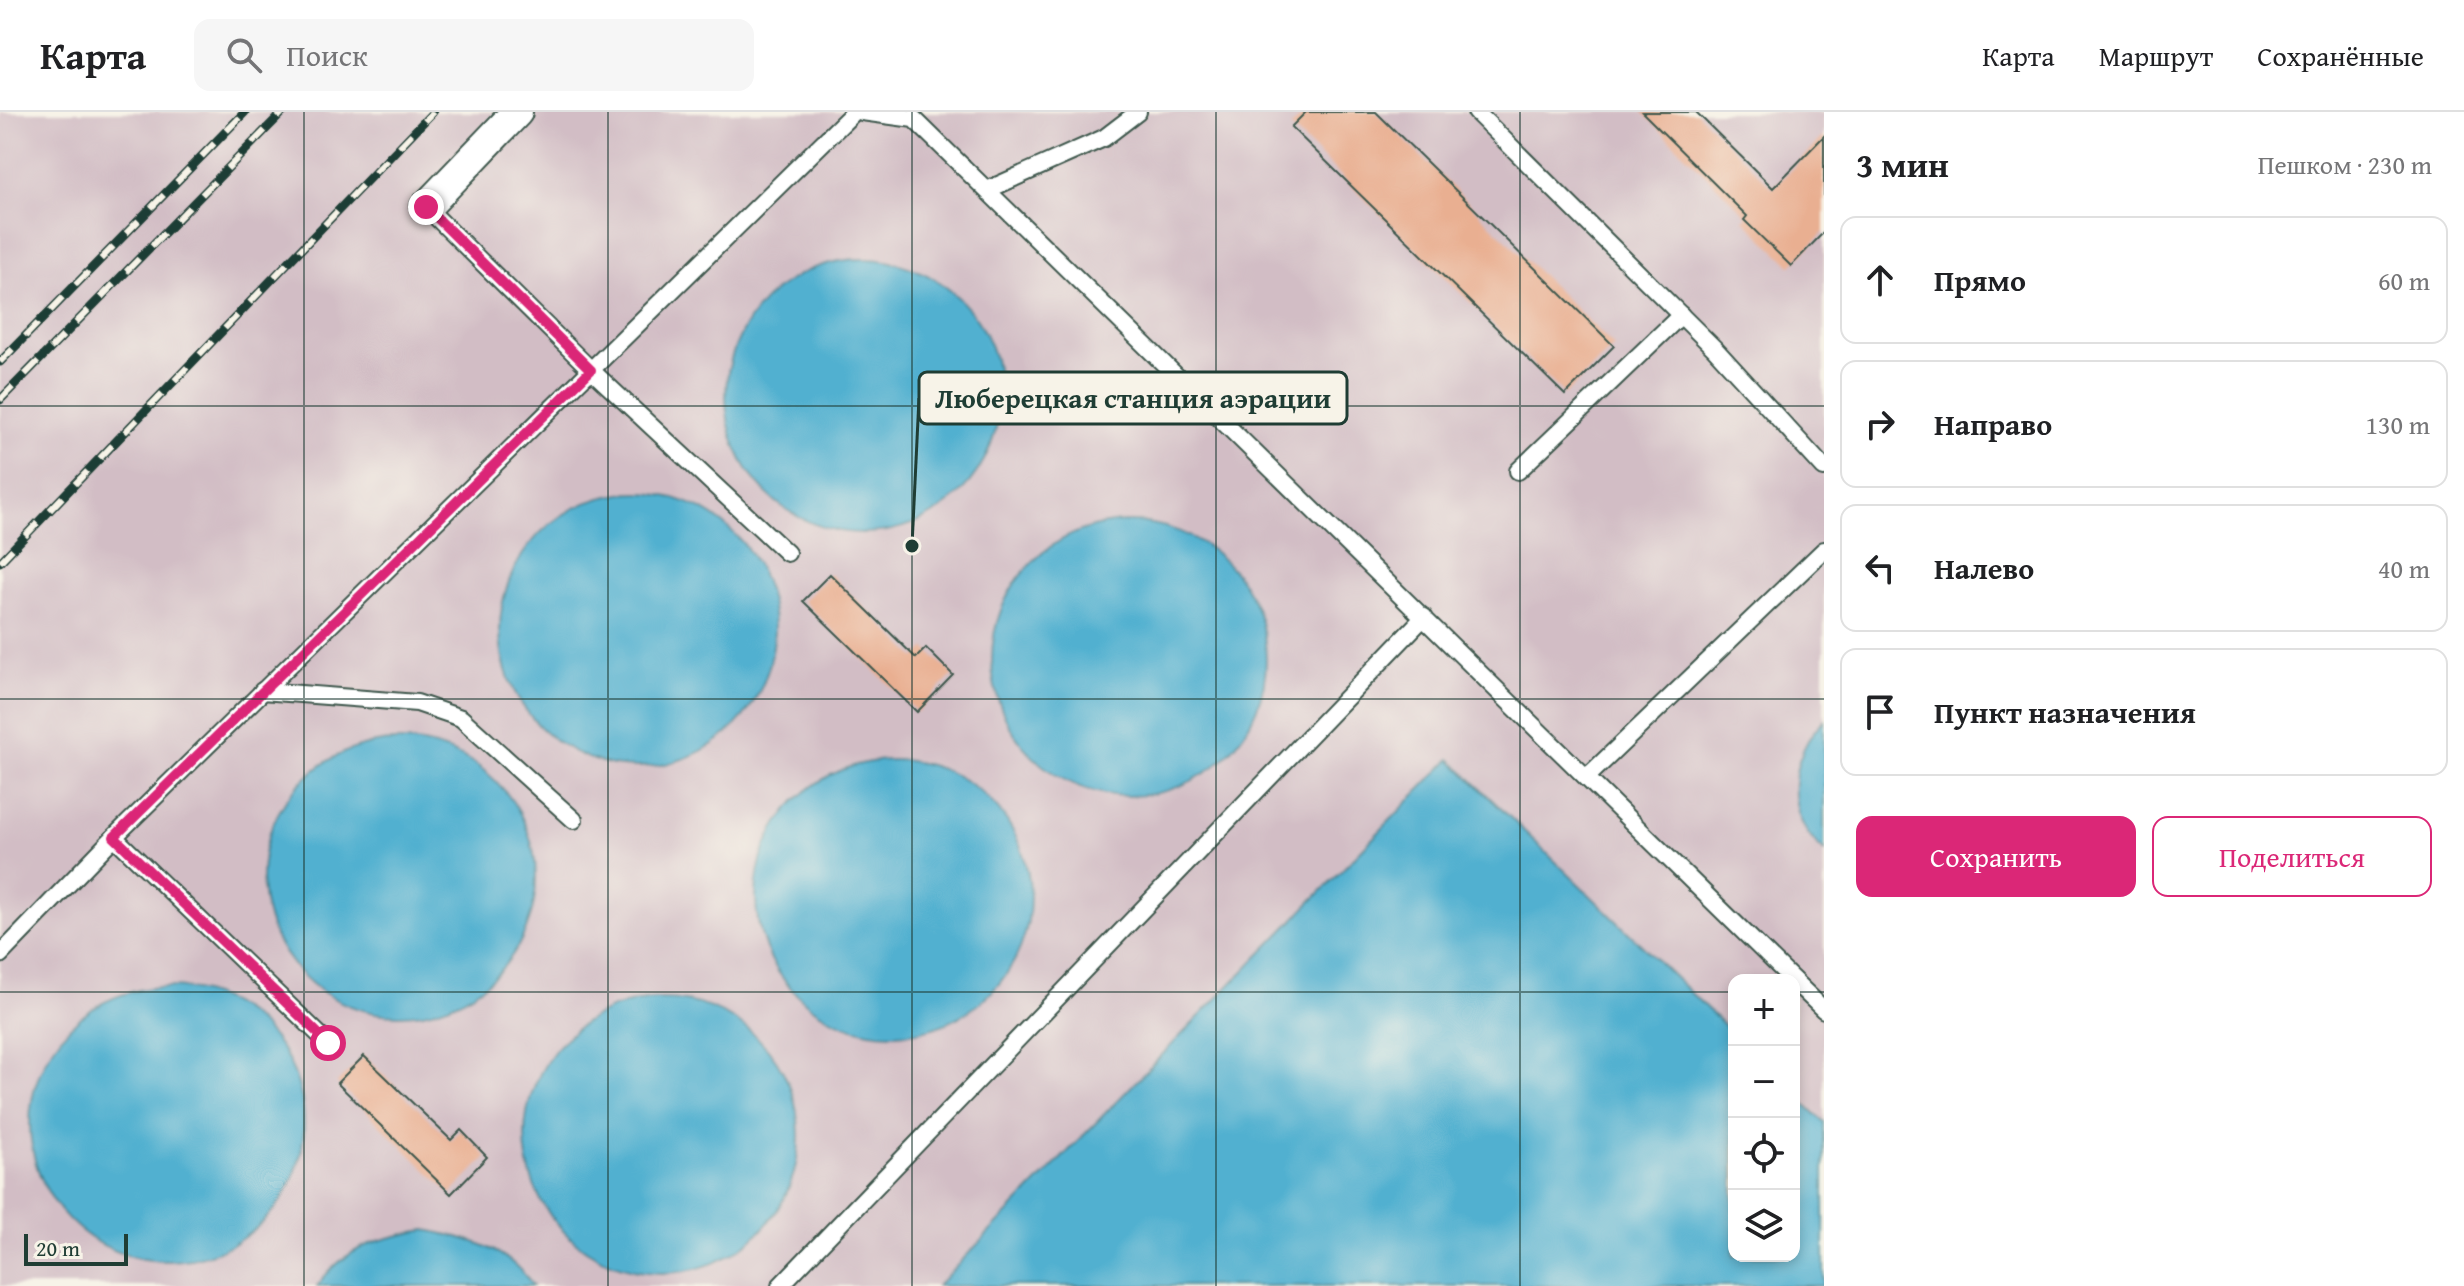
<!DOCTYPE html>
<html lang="ru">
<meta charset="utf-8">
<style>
body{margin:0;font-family:"Gentium Book Plus",serif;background:#f6f6f6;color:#202124}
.controls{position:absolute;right:24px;bottom:24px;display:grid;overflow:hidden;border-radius:16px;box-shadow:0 4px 12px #0003}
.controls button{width:72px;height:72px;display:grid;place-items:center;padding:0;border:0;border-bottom:2px solid #e0e0e0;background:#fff;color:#202124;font:40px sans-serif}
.scale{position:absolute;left:24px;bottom:20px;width:104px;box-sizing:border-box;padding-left:8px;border:4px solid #1f3d34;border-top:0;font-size:22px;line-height:28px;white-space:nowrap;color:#1f3d34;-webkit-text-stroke:6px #f7f3e8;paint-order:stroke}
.stop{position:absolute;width:24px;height:24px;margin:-18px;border:6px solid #db2777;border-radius:50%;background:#fff}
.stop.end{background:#db2777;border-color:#fff;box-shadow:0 2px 8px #0008}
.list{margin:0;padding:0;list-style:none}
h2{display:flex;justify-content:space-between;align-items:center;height:104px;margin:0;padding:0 32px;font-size:34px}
h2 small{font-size:26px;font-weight:400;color:#757577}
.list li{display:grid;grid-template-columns:52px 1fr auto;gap:24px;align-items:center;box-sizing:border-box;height:128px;margin:0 16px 16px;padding:0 16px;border:2px solid #e0e0e0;border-radius:16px}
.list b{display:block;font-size:30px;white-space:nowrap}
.list em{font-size:26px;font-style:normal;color:#757577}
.actions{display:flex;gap:16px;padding:24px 32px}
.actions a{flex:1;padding:18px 0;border:2px solid #db2777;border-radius:16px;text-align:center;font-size:28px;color:#db2777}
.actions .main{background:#db2777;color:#fff}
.icon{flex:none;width:44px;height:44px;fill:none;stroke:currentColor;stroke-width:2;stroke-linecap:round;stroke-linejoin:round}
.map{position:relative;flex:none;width:1824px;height:1174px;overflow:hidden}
header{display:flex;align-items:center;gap:48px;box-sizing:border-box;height:112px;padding:0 40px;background:#fff;border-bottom:2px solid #e0e0e0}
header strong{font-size:38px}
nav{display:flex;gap:44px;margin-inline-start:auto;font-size:28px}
.search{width:560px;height:72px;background:#f6f6f6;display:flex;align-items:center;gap:20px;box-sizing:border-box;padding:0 28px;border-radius:16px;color:#757577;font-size:30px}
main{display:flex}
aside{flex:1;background:#fff}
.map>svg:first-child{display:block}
</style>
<header>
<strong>Карта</strong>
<div class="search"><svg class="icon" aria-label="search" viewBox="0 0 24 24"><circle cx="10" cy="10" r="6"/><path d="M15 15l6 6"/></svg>Поиск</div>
<nav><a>Карта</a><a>Маршрут</a><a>Сохранённые</a></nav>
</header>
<main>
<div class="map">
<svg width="1824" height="1174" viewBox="0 0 1824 1174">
<rect width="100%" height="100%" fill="#f7f3e8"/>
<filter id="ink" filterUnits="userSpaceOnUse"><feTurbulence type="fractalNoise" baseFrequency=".0125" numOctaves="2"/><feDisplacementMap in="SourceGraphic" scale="16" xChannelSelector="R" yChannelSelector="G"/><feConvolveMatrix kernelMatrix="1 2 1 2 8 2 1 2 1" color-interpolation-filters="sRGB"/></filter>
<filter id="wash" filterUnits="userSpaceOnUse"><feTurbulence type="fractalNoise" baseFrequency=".006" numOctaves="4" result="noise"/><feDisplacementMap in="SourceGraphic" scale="32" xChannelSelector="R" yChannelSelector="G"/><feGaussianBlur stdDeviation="1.8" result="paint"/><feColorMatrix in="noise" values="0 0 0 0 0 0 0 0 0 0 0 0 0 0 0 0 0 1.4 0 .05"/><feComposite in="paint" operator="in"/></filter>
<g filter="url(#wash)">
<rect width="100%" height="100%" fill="#efe9d2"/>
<path fill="#d2bdc5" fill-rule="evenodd" d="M0,0H1824V1174H0ZM1734,868H1794V1144H1734Z"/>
<g fill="#51b0d0" stroke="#387682" stroke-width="2">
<circle cx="863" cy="284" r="137"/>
<circle cx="637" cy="518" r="137"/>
<circle cx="1129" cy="547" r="137"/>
<path d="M1824,608V739C1782,705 1788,643 1824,608Z"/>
<circle cx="399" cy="766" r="137"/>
<path d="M1450,647L1734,923V1144H1794V981L1824,1010V1174H937Z"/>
<circle cx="893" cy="785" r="137"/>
<circle cx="167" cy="1012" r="137"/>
<circle cx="662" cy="1024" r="137"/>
<path d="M426,1118C470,1127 507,1135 533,1174H317C346,1134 380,1126 426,1118Z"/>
</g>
<g id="blocks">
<g fill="#e9af91">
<path d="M1306,0H1376L1614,234L1565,283L1291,15Z"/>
<path d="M1642,0H1696L1773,76L1824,24V120L1791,154L1744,108L1747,104Z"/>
<path d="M830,462L916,546L926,536L953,563L917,600L803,489Z"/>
<path d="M364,944L451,1028L461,1018L487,1045L451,1082L337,971Z"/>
</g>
</g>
</g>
<g filter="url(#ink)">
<use href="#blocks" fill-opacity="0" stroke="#3e574c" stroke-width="2"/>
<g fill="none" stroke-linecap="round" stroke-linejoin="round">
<defs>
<g id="service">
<path d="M862,0L914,7L1793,868"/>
<path d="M1476,0L1715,237L1824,356"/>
<path d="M987,78L1104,26L1138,0"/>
<path d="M1518,359L1681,203"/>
<path d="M787,441L591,258L854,0"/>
<path d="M262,579L417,591L461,606L574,708"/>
<path d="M1587,665L1824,438"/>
<path d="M114,725L328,931"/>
<path d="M0,843L114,725L591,258L426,95"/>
<path d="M1794,869L1824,898"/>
<path d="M780,1174L1424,505"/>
</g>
<path id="minor" d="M426,95L517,0"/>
</defs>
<use href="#service" stroke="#3e574c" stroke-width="20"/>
<use href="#minor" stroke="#3e574c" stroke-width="34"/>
<use href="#service" stroke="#fff" stroke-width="16"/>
<use href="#minor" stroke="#fff" stroke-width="30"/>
<defs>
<g id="rail">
<path d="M0,250L245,0"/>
<path d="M0,288L283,0"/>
<path d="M0,450L433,0"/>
</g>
</defs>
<use href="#rail" stroke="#1f3d34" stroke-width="9"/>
<use href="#rail" stroke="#f7f3e8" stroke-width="6" stroke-dasharray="18" stroke-linecap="butt"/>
</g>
</g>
<g fill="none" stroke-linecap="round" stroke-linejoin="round" filter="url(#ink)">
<path stroke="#db2777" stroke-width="10" d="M328,931L114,725L591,258L426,95"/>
</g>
<path fill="none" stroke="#1f3d34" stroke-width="2" stroke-opacity="0.55" d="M304,0V1174M608,0V1174M912,0V1174M1216,0V1174M1520,0V1174M0,294H1824M0,587H1824M0,880H1734M1794,880H1824"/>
<path fill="none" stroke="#1f3d34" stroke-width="3" d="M912 434L919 286"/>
<circle fill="#1f3d34" stroke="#f7f3e8" stroke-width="3" cx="912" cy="434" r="8"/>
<rect fill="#f7f3e8" stroke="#1f3d34" stroke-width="3" x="919" y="260" width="428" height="52" rx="8"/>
<g font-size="28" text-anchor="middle" font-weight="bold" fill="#1f3d34">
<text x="1133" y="296">Люберецкая станция аэрации</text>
</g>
</svg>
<div class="controls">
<button>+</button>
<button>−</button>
<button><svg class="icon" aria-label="locate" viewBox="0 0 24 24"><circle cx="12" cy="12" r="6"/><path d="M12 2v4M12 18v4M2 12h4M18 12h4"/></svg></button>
<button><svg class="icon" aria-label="layers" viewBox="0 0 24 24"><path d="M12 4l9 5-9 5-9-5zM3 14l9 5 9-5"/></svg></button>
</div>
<div class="scale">20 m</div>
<div class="stop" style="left:328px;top:931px"></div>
<div class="stop end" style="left:426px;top:95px"></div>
</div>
<aside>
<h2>3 мин<small>Пешком · 230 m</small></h2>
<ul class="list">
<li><svg class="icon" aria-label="ahead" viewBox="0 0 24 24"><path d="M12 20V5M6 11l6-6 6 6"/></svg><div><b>Прямо</b></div><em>60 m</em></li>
<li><svg class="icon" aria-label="right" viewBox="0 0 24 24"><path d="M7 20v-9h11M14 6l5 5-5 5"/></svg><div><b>Направо</b></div><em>130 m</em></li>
<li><svg class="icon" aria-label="left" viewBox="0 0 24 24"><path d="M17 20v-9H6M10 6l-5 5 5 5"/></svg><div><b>Налево</b></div><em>40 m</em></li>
<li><svg class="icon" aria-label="arrive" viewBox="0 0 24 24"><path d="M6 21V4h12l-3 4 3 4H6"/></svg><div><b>Пункт назначения</b></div></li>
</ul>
<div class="actions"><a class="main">Сохранить</a><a>Поделиться</a></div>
</aside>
</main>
